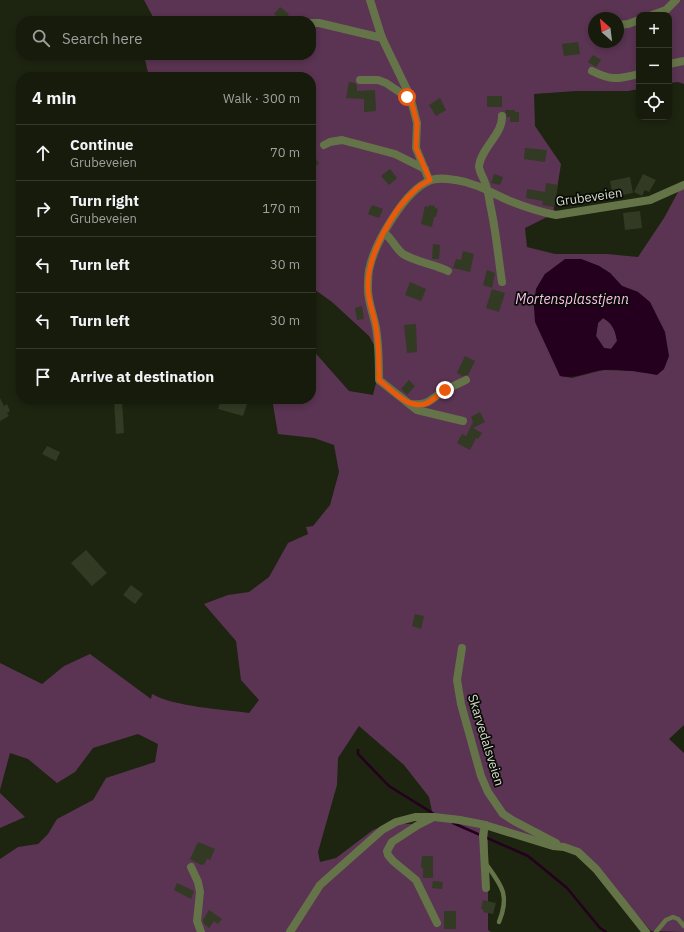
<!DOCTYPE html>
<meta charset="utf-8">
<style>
body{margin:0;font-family:"IBM Plex Sans",sans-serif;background:#23281a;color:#f1f3f6}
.controls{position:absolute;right:12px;top:12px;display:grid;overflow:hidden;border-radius:8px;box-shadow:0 2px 6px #0003}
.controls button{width:36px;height:36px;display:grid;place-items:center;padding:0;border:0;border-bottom:1px solid #35392d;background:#161b0c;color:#f1f3f6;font:20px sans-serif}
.compass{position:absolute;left:588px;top:12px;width:36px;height:36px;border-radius:50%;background:#161b0c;box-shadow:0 2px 6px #0003;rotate:332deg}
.stop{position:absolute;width:12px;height:12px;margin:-9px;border:3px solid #ea580c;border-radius:50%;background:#fff}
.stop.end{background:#ea580c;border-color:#fff;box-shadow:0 1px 4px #0008}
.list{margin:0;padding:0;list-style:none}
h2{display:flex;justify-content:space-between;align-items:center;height:52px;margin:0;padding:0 16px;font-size:17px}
h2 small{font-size:13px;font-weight:400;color:#9ea19d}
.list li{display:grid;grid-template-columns:26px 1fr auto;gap:12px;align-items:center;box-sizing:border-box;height:56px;padding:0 16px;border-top:1px solid #35392d}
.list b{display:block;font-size:15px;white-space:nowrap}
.list p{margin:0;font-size:13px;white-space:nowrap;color:#9ea19d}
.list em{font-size:13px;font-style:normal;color:#9ea19d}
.icon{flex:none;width:22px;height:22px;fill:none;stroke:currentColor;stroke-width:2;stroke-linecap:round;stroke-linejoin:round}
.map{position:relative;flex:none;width:684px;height:932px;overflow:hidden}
.search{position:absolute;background:#161b0c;box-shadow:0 2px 6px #0003;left:16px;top:16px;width:300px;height:44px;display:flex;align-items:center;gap:10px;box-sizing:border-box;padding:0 14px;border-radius:16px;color:#9ea19d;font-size:15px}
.panel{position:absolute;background:#161b0c;box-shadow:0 2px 6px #0003;left:16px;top:72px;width:300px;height:332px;border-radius:16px}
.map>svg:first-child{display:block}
</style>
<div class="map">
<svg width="684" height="932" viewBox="0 0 684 932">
<rect width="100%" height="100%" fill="#1d2410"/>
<g fill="#5a3452" fill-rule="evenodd">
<path d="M144,0H684V84L678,82L669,83V15H639V89L628,91H576L534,94L535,126L561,164L553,214L525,228L527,247L555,254H607L638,257L664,218L684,181V725L669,739L684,753V932L651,931L618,892L580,856L533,839L488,828V930L491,932H0V859L18,847L38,844L48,834L57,819L93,800L106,778L155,762L158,744L138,734L93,748L75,772L57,783L28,759L10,753L0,790V663L42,684L64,666L90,654L151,699L152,694C175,707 222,709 249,713L259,700L241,680L236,641L204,604L228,595L249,592L269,577L288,543L308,534L306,527L313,526L330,505L339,472L334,445L314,438L278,434L272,399H311V348L349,391L373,395L382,359L369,336L332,302L311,287V77H149L144,55H311V21H155ZM594,18H618V42H594ZM581,259L599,266L610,273L622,286L638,292L657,374L636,371L603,370L572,378L560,376L534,307L536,289L545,274ZM359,726L404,765L429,797L433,816L426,817L412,824H388L373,830L336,858L320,862L318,852L337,785L338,758Z"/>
<path d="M603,318C613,324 615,330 617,341L611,349L604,348L596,336L598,323Z"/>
<path d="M0,793L25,817L0,828Z"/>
</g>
<path fill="#24001e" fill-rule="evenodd" d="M565,259H581L599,266L610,273L622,286L638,292L650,302L665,332L669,356L664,369L657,375C640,372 621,369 604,370C587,371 579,379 560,376L535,322L534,307L536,289L545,274ZM603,318C613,324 615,330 617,341L611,349L604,348L596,336L598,323Z"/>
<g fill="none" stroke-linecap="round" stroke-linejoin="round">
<g stroke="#24001e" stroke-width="2.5">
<path d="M358,750V754L389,786L434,814"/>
<path d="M453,823L528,856L567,888L600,928L606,932"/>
</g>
</g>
<g fill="#323a24">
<path d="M280,7L289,14L284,21L274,14Z"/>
<path d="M578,42L580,54L564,56L562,44Z"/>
<path d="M593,55L601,60L596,67L588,62Z"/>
<path d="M349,82L355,83L357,86V91L375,90L376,111L364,112V99L346,98Z"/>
<rect x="487" y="96" width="15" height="11"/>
<path d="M440,98L446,110L436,116L429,105Z"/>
<path d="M505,110H515V112H519V122H510V117H507Z"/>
<path d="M525,148L547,150L545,162L524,159Z"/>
<path d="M311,149L319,164L311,169Z"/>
<path d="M390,169L397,178L389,185L381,176Z"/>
<path d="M494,174L503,177L500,185L491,183Z"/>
<path d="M643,174L656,180L649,192L645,190L642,196L634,192Z"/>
<path d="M630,177L633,193L613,197L610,181Z"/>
<path d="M546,183L558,185L554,207L542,205L543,201L526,198L527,189L545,192Z"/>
<path d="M372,205L383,209L379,218L368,214Z"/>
<path d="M429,205L435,206V208L438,209L436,217H434L432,227L421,224L425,206L428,207Z"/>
<path d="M640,211L642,228L625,230L623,213Z"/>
<path d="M433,244L440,245L439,259H432Z"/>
<path d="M463,251L474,254L470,272L453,268L456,259L461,260Z"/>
<path d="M487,270L495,273L492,288L483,285Z"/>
<path d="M410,282L426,289L421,301L405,295Z"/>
<path d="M492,289L505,293L499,312L486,308Z"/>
<path d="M362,306L364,319L357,320L355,308Z"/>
<path d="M416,324L417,352L407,353L404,325Z"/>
<path d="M465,356L475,361L468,375L462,376L457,373Z"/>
<path d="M409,380L415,386L407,395L401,389Z"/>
<path d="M0,398L4,406L7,404L10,411L7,413L9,416L0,421Z"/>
<path d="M221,399H230L247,404L243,416L218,409Z"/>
<path d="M114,400H122L124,433L116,434Z"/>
<path d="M480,412L485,422L473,428L482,433L478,439L476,438L470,450L457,443L462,434L466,436L473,422L471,417Z"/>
<path d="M47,446L60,452L56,461L42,454Z"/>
<path d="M86,550L107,573L92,586L71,563Z"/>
<path d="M131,585L143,594L135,604L123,595Z"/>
<path d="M415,614L424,616L421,629L412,626Z"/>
<path d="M198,842L215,849L210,860L207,859L204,865L202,864L201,865L190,859Z"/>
<path d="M422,856H433V878H423V868H421Z"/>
<path d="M433,881L443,882L442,889L432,888Z"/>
<path d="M177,883L194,891L191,899L174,890Z"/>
<path d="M483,900L496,903L493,914L483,912V909H481Z"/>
<path d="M209,910L222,919L218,924L214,921L209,928L204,924L203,920Z"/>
<rect x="444" y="911" width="12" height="18"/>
</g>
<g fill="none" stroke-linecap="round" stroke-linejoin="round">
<g stroke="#647448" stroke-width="4.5">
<path d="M486,864C502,886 510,895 499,922"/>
<path d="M656,932L666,920L673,917L678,919L684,926"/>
</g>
<g stroke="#647448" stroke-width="8">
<path d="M370,0L382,38L410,96L417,123L416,148L429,180"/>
<path d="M652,15L666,10L676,0"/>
<path d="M311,23H319L382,38"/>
<path d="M618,25L628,24L639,20"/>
<path d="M669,64L684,61"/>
<path d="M592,71C612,81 618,79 639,74"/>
<path d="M360,80H378L386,83L407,97L410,96"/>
<path d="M502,116C503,134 481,148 479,166C479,171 482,175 484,180C487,187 489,196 490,204C496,230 498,256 502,282"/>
<path d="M324,145L330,142L342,140L395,154L425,169"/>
<path d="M384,233C392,238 395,248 403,254C416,262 434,264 448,271"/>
<path d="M410,404C431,406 430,398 446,390C453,386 460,383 466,380"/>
<path d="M463,421L417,410L379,380C379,362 379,345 376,328C374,315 367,300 368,287C368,280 368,272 370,266C376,241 405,191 429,181C437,177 448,179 456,180C476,183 492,193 510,201C525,207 540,212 556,215L650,200L684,185"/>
<path d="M462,648L457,680L461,704L481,776L488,792L503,814L514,821L556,843"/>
<path d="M432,818L418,825L392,842L387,851L388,855L393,861L416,880L437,923"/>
<path d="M485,825L483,835L486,888"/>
<path d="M191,867L198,882L200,892L197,921L201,932"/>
<path d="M290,932L320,885L382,830L396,822L415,817H434L460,820L485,825L553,846L564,847L578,852L596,869L646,932"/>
</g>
</g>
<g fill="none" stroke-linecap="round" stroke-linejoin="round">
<path stroke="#ea580c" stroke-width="5" d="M407,97L410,96L417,123L416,148L430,180C425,183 420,185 416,189C393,209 366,257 368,288C368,301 374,315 376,327C379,345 379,362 379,380C392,390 409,411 427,403C433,400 439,394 445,390"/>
</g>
<g text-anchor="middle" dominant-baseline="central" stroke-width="3.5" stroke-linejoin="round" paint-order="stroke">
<g font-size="13" fill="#d6dbce" stroke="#090c05">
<text transform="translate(589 197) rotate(-8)">Grubeveien</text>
<text transform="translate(486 740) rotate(73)">Skarvedalsveien</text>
</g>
<g font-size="14" font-style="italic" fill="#fcbdee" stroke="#090c05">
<text x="572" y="299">Mortensplasstjenn</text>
</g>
</g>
</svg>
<div class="controls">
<button>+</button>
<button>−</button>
<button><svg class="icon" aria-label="locate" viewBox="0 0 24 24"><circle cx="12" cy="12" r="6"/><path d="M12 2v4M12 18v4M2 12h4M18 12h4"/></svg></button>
</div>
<svg class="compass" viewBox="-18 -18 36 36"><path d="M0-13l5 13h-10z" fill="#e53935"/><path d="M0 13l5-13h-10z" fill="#9ea19d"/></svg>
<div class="stop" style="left:407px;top:97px"></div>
<div class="stop end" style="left:445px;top:390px"></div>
<div class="search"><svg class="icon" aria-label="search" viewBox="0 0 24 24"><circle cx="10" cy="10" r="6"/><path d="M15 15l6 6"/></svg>Search here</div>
<section class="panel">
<h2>4 min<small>Walk · 300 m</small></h2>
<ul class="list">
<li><svg class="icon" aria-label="ahead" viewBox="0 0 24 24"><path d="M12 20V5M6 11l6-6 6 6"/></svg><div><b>Continue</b><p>Grubeveien</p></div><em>70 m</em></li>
<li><svg class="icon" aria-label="right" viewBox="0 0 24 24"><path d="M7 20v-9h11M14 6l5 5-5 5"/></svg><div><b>Turn right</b><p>Grubeveien</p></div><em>170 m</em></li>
<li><svg class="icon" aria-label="left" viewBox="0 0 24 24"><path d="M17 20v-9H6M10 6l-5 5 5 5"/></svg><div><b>Turn left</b></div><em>30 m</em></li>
<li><svg class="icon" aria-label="left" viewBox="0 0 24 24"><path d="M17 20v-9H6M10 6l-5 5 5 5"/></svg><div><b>Turn left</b></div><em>30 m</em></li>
<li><svg class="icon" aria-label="arrive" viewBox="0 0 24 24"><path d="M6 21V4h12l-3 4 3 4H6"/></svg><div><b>Arrive at destination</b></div></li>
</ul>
</section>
</div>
